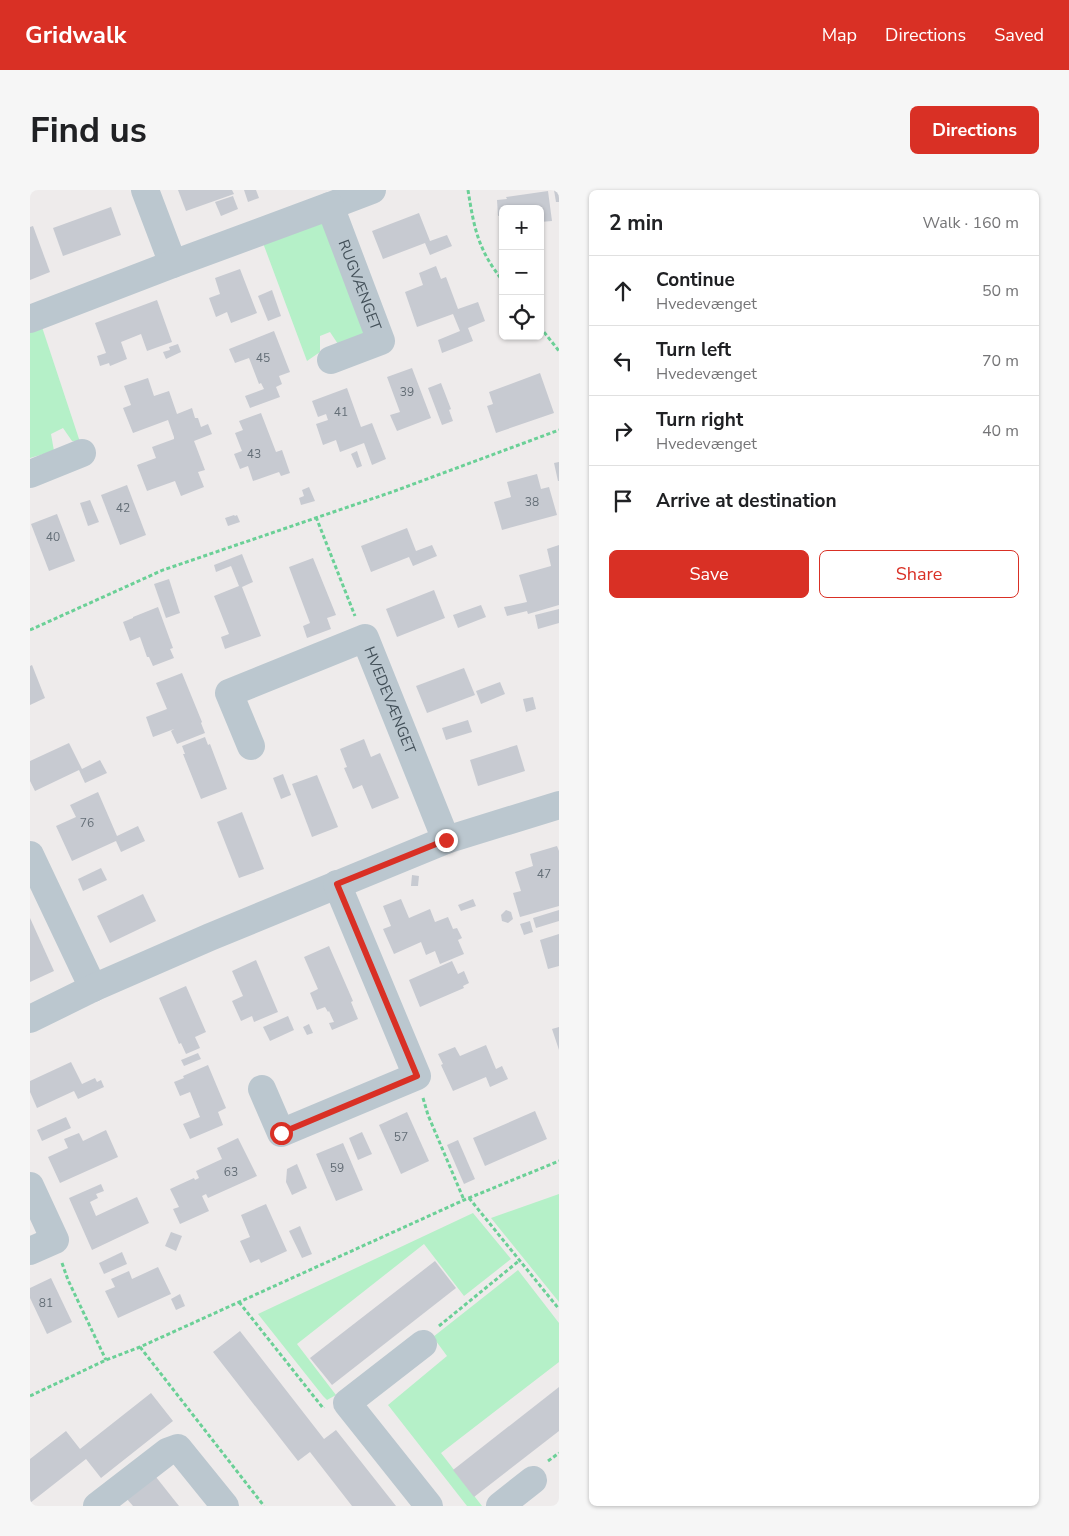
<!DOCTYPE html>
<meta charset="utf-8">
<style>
body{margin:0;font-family:"Nunito Sans",sans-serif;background:#f6f6f6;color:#202124}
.controls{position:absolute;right:15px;top:15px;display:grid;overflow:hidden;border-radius:8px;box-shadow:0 1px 4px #0004}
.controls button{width:45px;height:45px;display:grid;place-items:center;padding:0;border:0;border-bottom:1px solid #e0e0e0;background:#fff;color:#202124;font:25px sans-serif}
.stop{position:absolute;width:15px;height:15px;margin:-11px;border:4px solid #d93025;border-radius:50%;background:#fff}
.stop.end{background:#d93025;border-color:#fff;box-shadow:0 1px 5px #0008}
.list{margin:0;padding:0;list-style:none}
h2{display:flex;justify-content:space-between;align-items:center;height:65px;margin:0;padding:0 20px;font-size:21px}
h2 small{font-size:16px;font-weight:400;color:#757577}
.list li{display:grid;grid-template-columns:32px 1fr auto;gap:15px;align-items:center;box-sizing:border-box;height:70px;padding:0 20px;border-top:1px solid #e0e0e0}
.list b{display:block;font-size:19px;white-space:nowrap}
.list p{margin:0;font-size:16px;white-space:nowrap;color:#757577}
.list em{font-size:16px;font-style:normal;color:#757577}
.actions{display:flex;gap:10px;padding:15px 20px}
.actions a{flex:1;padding:11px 0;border:1px solid #d93025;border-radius:8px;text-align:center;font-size:18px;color:#d93025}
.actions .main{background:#d93025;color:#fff}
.icon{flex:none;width:28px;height:28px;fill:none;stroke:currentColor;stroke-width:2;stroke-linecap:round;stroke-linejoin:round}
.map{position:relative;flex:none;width:529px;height:1316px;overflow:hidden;border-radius:8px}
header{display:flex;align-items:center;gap:30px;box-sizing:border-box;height:70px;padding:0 25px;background:#d93025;color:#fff}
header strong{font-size:24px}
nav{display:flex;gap:28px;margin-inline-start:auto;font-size:18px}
.intro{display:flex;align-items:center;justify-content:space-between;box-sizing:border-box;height:120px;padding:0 30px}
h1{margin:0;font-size:35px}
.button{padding:12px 22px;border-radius:8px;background:#d93025;color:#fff;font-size:18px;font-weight:700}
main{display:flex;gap:30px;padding:0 30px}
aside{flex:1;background:#fff;border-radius:8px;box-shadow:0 1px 4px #0004}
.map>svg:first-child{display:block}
</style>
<header>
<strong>Gridwalk</strong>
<nav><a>Map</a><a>Directions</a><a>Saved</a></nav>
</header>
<div class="intro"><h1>Find us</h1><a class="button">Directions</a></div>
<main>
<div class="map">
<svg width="529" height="1316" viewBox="0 0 529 1316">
<rect width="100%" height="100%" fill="#eeebeb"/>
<g fill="#b5f0c8">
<path d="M293,29L335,145L310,157L300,142L290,146V162L277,171L233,53Z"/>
<path d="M11,134L50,252L42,251L33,238L21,244L24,261L0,268V139Z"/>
<path d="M529,1004V1112L461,1028Z"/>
<path d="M443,1023L481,1069L434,1106L394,1054L267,1154L306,1205L297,1210L293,1206L228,1124Z"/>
<path d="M488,1080L529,1133V1172L411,1263L452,1316H437L358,1215L417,1166L403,1147Z"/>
</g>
<g fill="#c7cad1">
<path d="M148,0H202L204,4L156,21Z"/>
<path d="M214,0H226L229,8L218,12Z"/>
<path d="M524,0H529V12H526Z"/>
<path d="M518,1L522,31L510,32V19H473V25L468,26L467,10L477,9L476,7Z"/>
<path d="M203,6L208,19L191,26L185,12Z"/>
<path d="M81,17L91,45L33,66L23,38Z"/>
<path d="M389,23L400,51L417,45L422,56L400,65L395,53L353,69L342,41Z"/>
<path d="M3,36L20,82L0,90V37Z"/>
<path d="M406,76L411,89L416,87L428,119L448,112L455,131L438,138L443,151L412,163L408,150L430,141L423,124L387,137L375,102L393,95L389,83Z"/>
<path d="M210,79L227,123L201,133L197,122L186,127L179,108L190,104L185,88Z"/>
<path d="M242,100L251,126L238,131L228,106Z"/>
<path d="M127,110L142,152L117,161L111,144L91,152L97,169L80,176L79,173L70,176L67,166L76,163L65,133Z"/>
<path d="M244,141L260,182L249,186L252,194L246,197L250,207L220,218L215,206L234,199L231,193L229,194L219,168L205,173L199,159Z"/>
<path d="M148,154L151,162L136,169L133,162L140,160L139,157Z"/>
<path d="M382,178L401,228L367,241L360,225L370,222L357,187Z"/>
<path d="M510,183L524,223L466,243L457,216L463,214L459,202Z"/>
<path d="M118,188L124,206L139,201L147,224L162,218L165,228H168L171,237L178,234L182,244L164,251L175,280L168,282L174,297L151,306L145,291L117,301L107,275L126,268L122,257L144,249V247L138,230L103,243L93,218L101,215L94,196Z"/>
<path d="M411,193L421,219L419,220L423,231L412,235L398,198Z"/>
<path d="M317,198L331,237L342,233L356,269L342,275L334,253L310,262L306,250L293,255L286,234L298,230L296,224L288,227L282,211Z"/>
<path d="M231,223L246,262L252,260L260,283L251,286L249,282L223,291L218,276L210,279L204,264L212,261L205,243L213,240L209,231Z"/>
<path d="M327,261L332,276L327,278L321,264Z"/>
<path d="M529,272V291H528L524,273Z"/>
<path d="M507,284L511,299L519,297L527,325L472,340L464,312L481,307L477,292Z"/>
<path d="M97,295L116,345L90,355L71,305Z"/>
<path d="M279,297L285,311L271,315L269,308L274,306L272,300Z"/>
<path d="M60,310L69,332L58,336L50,313Z"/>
<path d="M27,324L45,371L19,381L1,334Z"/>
<path d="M204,325L205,326L207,325L210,332L198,336L195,328Z"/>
<path d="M377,338L386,361L402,355L407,366L383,376L379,367L341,382L331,356Z"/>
<path d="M529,355V415L498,424L497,421L477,426L474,417L497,412L489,385L521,376L517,359Z"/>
<path d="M212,364L223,392L212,397L231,446L195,459L191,447L199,444L184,406L209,396L201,376L186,382L184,375Z"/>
<path d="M283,368L306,425L297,428L301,439L277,448L273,436L280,433L259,377Z"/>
<path d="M139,389L150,423L136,428L124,394Z"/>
<path d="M404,400L415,428L367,447L356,419Z"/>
<path d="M451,415L456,427L428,438L423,425Z"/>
<path d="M128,417L143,458L140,459L144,468L123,476L119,467H117L110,447L100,451L93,432L103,428V427Z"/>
<path d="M529,419V433L508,439L505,425Z"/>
<path d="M2,475L15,508L0,515V476Z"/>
<path d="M434,478L445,505L397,523L386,496Z"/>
<path d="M152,483L172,532L171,533L175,543L147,554L141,541L144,539L123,547L116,527L137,519L126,493Z"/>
<path d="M470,492L475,504L451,514L446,501Z"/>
<path d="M503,507L506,519L496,522L493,509Z"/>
<path d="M438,530L442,542L416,550L412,538Z"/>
<path d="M175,547L178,555L180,554L197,599L171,609L153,564H155L152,556Z"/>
<path d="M334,549L341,567L350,563L369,608L342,619L332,595L323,599L314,578L317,577L310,559Z"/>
<path d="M39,553L52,579L70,570L77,583L55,593L49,580L5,601L0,591V571Z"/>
<path d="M487,555L495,581L448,596L440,570Z"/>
<path d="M253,584L261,605L251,609L243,588Z"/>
<path d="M287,585L308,637L282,647L262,594Z"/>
<path d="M68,602L87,646L108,636L115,651L91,662L86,651L42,671L26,636L46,627L40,615Z"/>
<path d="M212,622L234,679L209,688L187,632Z"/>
<path d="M527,656L529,661V716L490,727L483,703L491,701L485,682L503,676L500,664Z"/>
<path d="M71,678L77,690L53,701L48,689Z"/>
<path d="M382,685L389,686L388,696H381Z"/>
<path d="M113,704L126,731L80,753L67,726Z"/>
<path d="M371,709L379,728L400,719L405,732L418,727L423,739L427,738L432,748L428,750L434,764L410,774L405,761L396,765L391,752L364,764L353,739L361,736L353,716Z"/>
<path d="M443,709L446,716L431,721L428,715Z"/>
<path d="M476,720L481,722L483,729L478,733L472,731L471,725Z"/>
<path d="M529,720V731L506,738L503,728Z"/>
<path d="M0,728L24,781L0,792Z"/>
<path d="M500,731L503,742L494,745L490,734Z"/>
<path d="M529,744V776L518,779L510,750Z"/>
<path d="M299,756L323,811L321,812L328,829L302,840L299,833L304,832L299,821L298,822L295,817L287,820L280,803L288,799L274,767Z"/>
<path d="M226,770L248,822L224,832L222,826L211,831L202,811L213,806L202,781Z"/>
<path d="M422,771L428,784L434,781L439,793L433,796L434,798L390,817L379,790Z"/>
<path d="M156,796L176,842L165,847L170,858L156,864L151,853L149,854L129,808Z"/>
<path d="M258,826L264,840L240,851L233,837Z"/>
<path d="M279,834L283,843L277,845L273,837Z"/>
<path d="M529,837V860L522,839Z"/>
<path d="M456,855L466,879L472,876L478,889L460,897L456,887L423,901L411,875L413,874L408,864L425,857L430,866Z"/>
<path d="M168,863L171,869L154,876L151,870Z"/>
<path d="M41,872L52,894L65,888L67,892L71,890L74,897L48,909L44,901L7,918L0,902V891Z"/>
<path d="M178,875L196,918L188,922L193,935L160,949L153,934L170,927L160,902L150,906L144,892L154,888L153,886Z"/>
<path d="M505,921L517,949L455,976L443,948Z"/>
<path d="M377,922L399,971L371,984L349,935Z"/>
<path d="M36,927L41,938L12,951L7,940Z"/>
<path d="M76,940L88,967L30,993L18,967L38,958L34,949L49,943L53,951Z"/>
<path d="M332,942L342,964L328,970L319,948Z"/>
<path d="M208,948L227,986L178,1008L176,1004L172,1006L179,1021L150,1034L143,1019L149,1017L140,999L164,988L165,990L169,988L166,981L192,969L187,958Z"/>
<path d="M428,950L445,989L434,994L417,955Z"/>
<path d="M313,953L333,1000L306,1011L286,964Z"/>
<path d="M267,974L277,998L262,1005L256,992L257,979Z"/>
<path d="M71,994L74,1001L66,1004L68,1008L60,1012L66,1026L107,1007L119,1033L62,1060L39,1008Z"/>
<path d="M236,1014L257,1061L231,1073L229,1069L220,1073L210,1051L220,1047L211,1025Z"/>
<path d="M270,1036L282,1064L272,1068L259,1041Z"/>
<path d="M141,1042L152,1046L146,1061L135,1056Z"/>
<path d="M92,1062L97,1074L74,1084L69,1073Z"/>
<path d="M405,1071L426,1098L302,1195L280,1168Z"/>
<path d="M128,1077L141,1104L88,1128L75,1101L85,1097L81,1089L99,1081L102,1089Z"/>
<path d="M21,1088L42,1132L17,1144L0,1108V1098Z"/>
<path d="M150,1104L155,1116L146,1120L141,1109Z"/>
<path d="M210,1141L294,1249L306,1240L366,1316H322L280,1262L268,1271L183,1162Z"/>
<path d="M529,1197V1241L444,1307L423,1280Z"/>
<path d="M121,1203L143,1231L71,1288L56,1269L0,1313V1269L36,1241L50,1259Z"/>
<path d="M126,1287L149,1316H103L97,1309Z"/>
</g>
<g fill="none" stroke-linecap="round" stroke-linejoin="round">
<g stroke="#6bd097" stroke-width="3" stroke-dasharray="4 2.5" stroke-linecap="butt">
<path d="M438,0C444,38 448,60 473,91"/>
<path d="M510,137L529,161"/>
<path d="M286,327L325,426"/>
<path d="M0,440L133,380L362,302L529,240"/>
<path d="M393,908L398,925L434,1010"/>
<path d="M439,1008L529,1119"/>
<path d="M32,1073L38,1090L76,1170"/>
<path d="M209,1112L293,1218L294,1217"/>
<path d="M409,1136L490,1070"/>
<path d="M110,1157L234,1316"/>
<path d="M0,1206L76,1170L110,1157L434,1010L529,971"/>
<path d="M518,1271L529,1263"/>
<path d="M528,1316L529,1315"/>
</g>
<g stroke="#bbc7cf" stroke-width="28">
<path d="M115,0L143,74"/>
<path d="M300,16L342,0"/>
<path id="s1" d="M0,129L143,74L300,16L351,151L301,170"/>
<path d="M0,284L52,263"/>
<path id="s2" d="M221,556L199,503L335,448L416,650"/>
<path d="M0,665L63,798"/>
<path d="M0,829L63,798L180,747L416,650L529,615"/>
<path d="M232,899L251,943L387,886L307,694"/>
<path d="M0,996L25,1050L0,1061"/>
<path d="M393,1154L317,1213L399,1316"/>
<path d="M67,1316L137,1262L148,1258L195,1316"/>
<path d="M470,1316L503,1290"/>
</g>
</g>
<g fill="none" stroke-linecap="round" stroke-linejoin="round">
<path stroke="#d93025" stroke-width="6" d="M251,943L387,886L307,694L416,650"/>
</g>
<g text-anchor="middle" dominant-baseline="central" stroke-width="4" stroke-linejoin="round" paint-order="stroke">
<g font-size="12" fill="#646e77">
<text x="233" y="168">45</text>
<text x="377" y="202">39</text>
<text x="311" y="222">41</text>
<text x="224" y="264">43</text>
<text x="502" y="312">38</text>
<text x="93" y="318">42</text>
<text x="23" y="347">40</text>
<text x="57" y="633">76</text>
<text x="514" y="684">47</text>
<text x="371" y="947">57</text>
<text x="307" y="978">59</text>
<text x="201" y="982">63</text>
<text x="16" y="1113">81</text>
</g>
<g font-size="15" fill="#435059" stroke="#fff">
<text stroke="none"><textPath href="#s1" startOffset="405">RUGVÆNGET</textPath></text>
<text stroke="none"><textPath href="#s2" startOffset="271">HVEDEVÆNGET</textPath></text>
</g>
</g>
</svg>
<div class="controls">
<button>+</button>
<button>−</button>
<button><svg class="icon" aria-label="locate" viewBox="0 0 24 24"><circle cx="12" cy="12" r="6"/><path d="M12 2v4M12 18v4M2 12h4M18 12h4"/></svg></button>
</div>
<div class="stop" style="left:251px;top:943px"></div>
<div class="stop end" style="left:416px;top:650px"></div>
</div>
<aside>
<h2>2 min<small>Walk · 160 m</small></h2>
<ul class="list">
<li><svg class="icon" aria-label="ahead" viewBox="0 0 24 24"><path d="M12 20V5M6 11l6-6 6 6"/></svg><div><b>Continue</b><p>Hvedevænget</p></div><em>50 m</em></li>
<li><svg class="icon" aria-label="left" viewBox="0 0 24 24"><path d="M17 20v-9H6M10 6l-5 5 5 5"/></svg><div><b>Turn left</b><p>Hvedevænget</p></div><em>70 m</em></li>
<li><svg class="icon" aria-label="right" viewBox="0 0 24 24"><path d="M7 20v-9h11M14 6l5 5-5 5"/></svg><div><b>Turn right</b><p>Hvedevænget</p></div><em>40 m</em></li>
<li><svg class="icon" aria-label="arrive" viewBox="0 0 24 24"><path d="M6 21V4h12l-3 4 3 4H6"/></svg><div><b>Arrive at destination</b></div></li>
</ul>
<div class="actions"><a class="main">Save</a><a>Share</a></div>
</aside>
</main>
